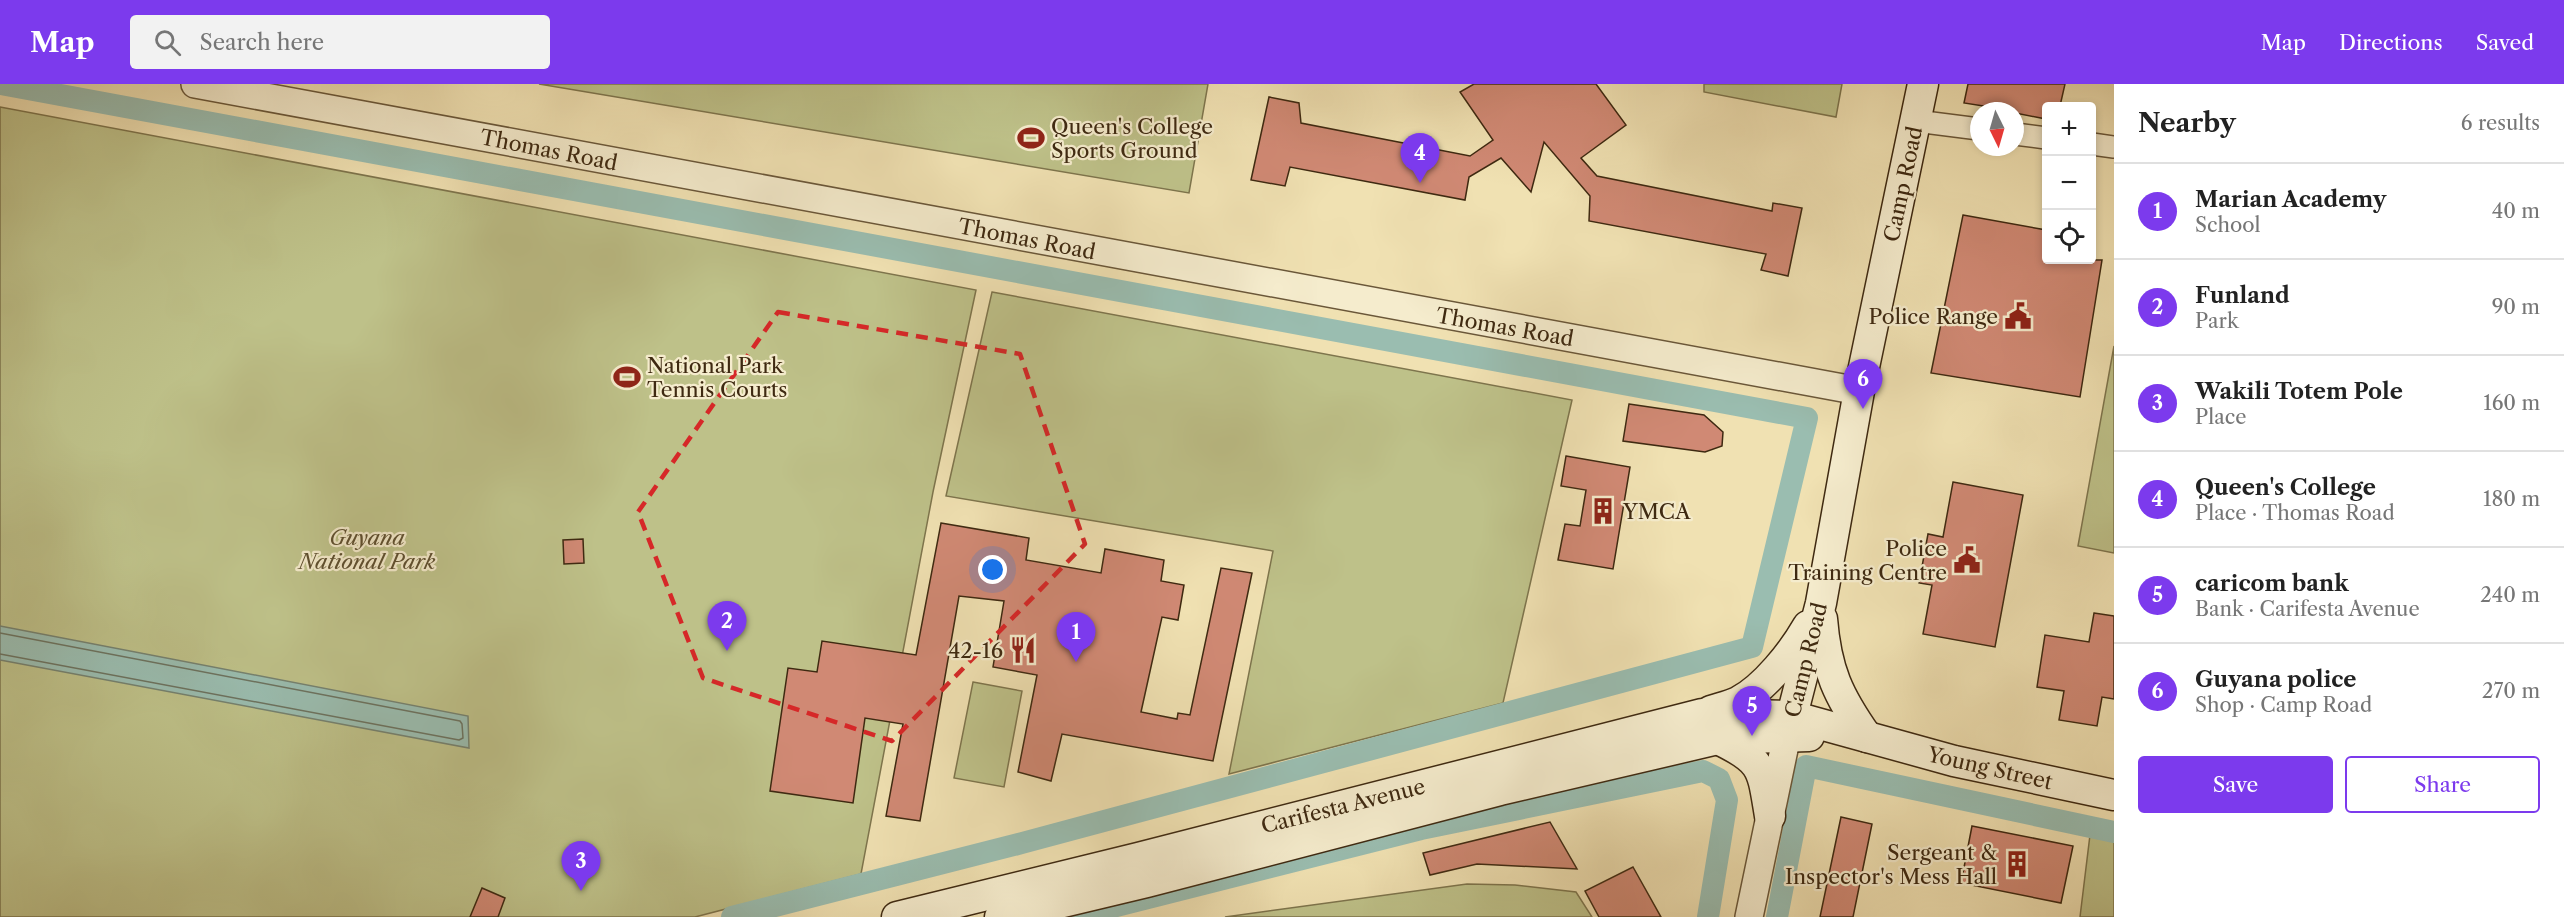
<!DOCTYPE html>
<meta charset="utf-8">
<style>
body{margin:0;font-family:"Libre Caslon Text",serif;background:#f2f2f2;color:#222}
.controls{position:absolute;right:18px;top:18px;display:grid;overflow:hidden;border-radius:6px;box-shadow:0 3px 9px #0003}
.controls button{width:54px;height:54px;display:grid;place-items:center;padding:0;border:0;border-bottom:2px solid #e0e0e0;background:#fff;color:#222;font:30px sans-serif}
.compass{position:absolute;left:1970px;top:18px;width:54px;height:54px;border-radius:50%;background:#fff;box-shadow:0 3px 9px #0003;rotate:175deg}
.you{position:absolute;left:993px;top:486px;width:21px;height:21px;margin:-15px;border:4px solid #fff;border-radius:50%;background:#1a73e8;box-shadow:0 0 0 9px #1a73e833}
.badge{display:grid;place-items:center;width:39px;height:39px;border-radius:50%;background:#7c3aed;color:#fff;font-size:20px;font-weight:700}
.pin{position:absolute;translate:-50% -50px;filter:drop-shadow(0 2px 3px #0008)}
.pin::after{content:'';position:absolute;top:32px;width:21px;height:18px;background:inherit;clip-path:polygon(0 0,100% 0,50% 100%)}
.list{margin:0;padding:0;list-style:none}
h2{display:flex;justify-content:space-between;align-items:center;height:78px;margin:0;padding:0 24px;font-size:26px}
h2 small{font-size:20px;font-weight:400;color:#767676}
.list li{display:grid;grid-template-columns:39px 1fr auto;gap:18px;align-items:center;box-sizing:border-box;height:96px;padding:0 24px;border-top:2px solid #e0e0e0}
.list b{display:block;font-size:22px;white-space:nowrap}
.list p{margin:0;font-size:20px;white-space:nowrap;color:#767676}
.list em{font-size:20px;font-style:normal;color:#767676}
.actions{display:flex;gap:12px;padding:18px 24px}
.actions a{flex:1;padding:14px 0;border:2px solid #7c3aed;border-radius:6px;text-align:center;font-size:21px;color:#7c3aed}
.actions .main{background:#7c3aed;color:#fff}
.icon{flex:none;width:33px;height:33px;fill:none;stroke:currentColor;stroke-width:2;stroke-linecap:round;stroke-linejoin:round}
.map{position:relative;flex:none;width:2114px;height:833px;overflow:hidden}
header{display:flex;align-items:center;gap:36px;box-sizing:border-box;height:84px;padding:0 30px;background:#7c3aed;color:#fff}
header strong{font-size:28px}
nav{display:flex;gap:33px;margin-inline-start:auto;font-size:21px}
.search{width:420px;height:54px;background:#f2f2f2;display:flex;align-items:center;gap:15px;box-sizing:border-box;padding:0 21px;border-radius:6px;color:#767676;font-size:22px}
main{display:flex}
aside{flex:1;background:#fff}
.map>svg:first-child{display:block}
</style>
<header>
<strong>Map</strong>
<div class="search"><svg class="icon" aria-label="search" viewBox="0 0 24 24"><circle cx="10" cy="10" r="6"/><path d="M15 15l6 6"/></svg>Search here</div>
<nav><a>Map</a><a>Directions</a><a>Saved</a></nav>
</header>
<main>
<div class="map">
<svg width="2114" height="833" viewBox="0 0 2114 833">
<rect width="100%" height="100%" fill="#f0e1b2"/>
<filter id="stains"><feTurbulence type="fractalNoise" baseFrequency=".00333" numOctaves="4"/><feColorMatrix values="0 0 0 0 .2 0 0 0 0 .09 0 0 0 0 .02 0 0 0 .5 -.17"/></filter>
<radialGradient id="worn" r=".72"><stop offset=".6" stop-color="#630" stop-opacity="0"/><stop offset="1" stop-color="#630" stop-opacity=".3"/></radialGradient>
<g fill="#bec189" stroke="#7e754d" stroke-width="1.5">
<path d="M539,0H1208L1189,109Z"/>
<path d="M1704,0H1842L1836,33L1704,8Z"/>
<path d="M0,23L976,206L933,408L861,790L695,833H0Z"/>
<path d="M992,208L1572,316L1503,619L1229,690L1273,467L946,412Z"/>
<path d="M2114,262V469L2078,462Z"/>
<path d="M973,598L1022,607L1004,703L954,694Z"/>
<path d="M2090,751L2114,756V833H2080Z"/>
<path d="M1467,800L1515,801L1576,808L1592,833H1225Z"/>
</g>
<path fill="#9abdb0" stroke="#758270" stroke-width="1.5" d="M0,542L468,632L469,664L0,576Z"/>
<g fill="none" stroke-linecap="round" stroke-linejoin="round">
<path stroke="#6c7360" stroke-width="1.5" d="M0,549L460,637L462,640L463,654L459,656L0,570"/>
<g stroke="#9abdb0" stroke-width="22">
<path d="M1,0L1807,334L1752,563L1022,759L732,833"/>
<path d="M1073,833L1421,745L1703,687L1719,695L1727,716L1708,833"/>
<path d="M1777,833L1806,682L2114,748"/>
</g>
</g>
<g fill="#d08974" stroke="#3e2911" stroke-width="1.5">
<path d="M1474,0H1596L1626,41L1581,74L1597,92L1772,127L1773,119L1802,124L1788,192L1761,186L1766,170L1589,137L1590,112L1544,58L1531,108L1501,74L1469,93L1465,116L1290,83L1285,102L1251,96L1269,13L1299,19L1301,39L1470,72L1493,56L1460,8Z"/>
<path d="M1968,0H2065L2060,22H2046V35L2015,29V27L1964,19Z"/>
<path d="M1963,131L2046,146V176H2102L2080,313L1931,289Z"/>
<path d="M1629,320L1704,331L1723,348L1722,362L1705,368L1623,357Z"/>
<path d="M1566,372L1630,383L1613,485L1558,476L1565,440L1580,442L1586,406L1561,402Z"/>
<path d="M1953,398L2023,411L1995,563L1923,550L1932,501L1919,499L1928,450L1943,453Z"/>
<path d="M941,439L1029,454L1026,476L1101,489L1105,465L1164,476L1161,497L1184,501L1178,536L1162,533L1141,628L1177,635L1178,629L1190,631L1221,484L1252,489L1213,677L1062,650L1051,697L1018,688L1037,591L993,583L1004,517L959,512L920,737L886,732L903,640L865,634L853,719L770,707L788,584L817,588L822,557L916,571Z"/>
<path d="M583,455L584,479L564,480L563,456Z"/>
<path d="M2094,529L2114,532V615L2102,613L2097,642L2059,636L2064,607L2037,603L2045,551L2089,558Z"/>
<path d="M1841,733L1872,740L1853,833H1820Z"/>
<path d="M1550,738L1577,785L1477,780L1430,791L1423,769Z"/>
<path d="M1972,742L2073,762L2061,819L1961,799Z"/>
<path d="M1633,783L1661,833H1599L1585,807Z"/>
<path d="M482,804L505,814L498,833H470Z"/>
</g>
<g fill="none" stroke-linecap="round" stroke-linejoin="round">
<defs>
<g id="minor">
<path d="M1916,37L1979,45"/>
<path d="M2015,50L2046,54"/>
<path d="M2092,60L2114,63"/>
</g>
<g id="tertiary">
<path d="M195,0L1859,307"/>
<path d="M1749,833L1787,651"/>
</g>
<g id="secondary">
<path d="M1822,535C1826,586 1838,612 1867,653"/>
<path d="M1711,627C1720,624 1730,622 1738,618C1765,604 1793,568 1808,542"/>
<path d="M1787,651L1821,519L1859,307L1923,0"/>
<path d="M1718,655C1764,677 1762,684 1770,732"/>
<path d="M897,833L1138,774L1702,630L1791,632L1954,677L2114,711"/>
<path d="M1000,833L1147,798L1500,706L1718,655L1809,652"/>
</g>
</defs>
<use href="#minor" stroke="#6a5739" stroke-width="24"/>
<use href="#tertiary" stroke="#6a5739" stroke-width="30"/>
<use href="#secondary" stroke="#3e2911" stroke-width="33"/>
<use href="#minor" stroke="#f5eccd" stroke-width="21"/>
<use href="#tertiary" stroke="#f5eccd" stroke-width="27"/>
<use href="#secondary" stroke="#f5eccd" stroke-width="30"/>
</g>
<path fill="none" stroke="#d62828" stroke-width="4.5" stroke-dasharray="12 8" stroke-linejoin="round" d="M778,228L1020,270L1085,460L892,657L703,594L638,428Z"/>
<defs>
<symbol id="stadium-bare" viewBox="-9 -9 18 18"><path d="M0-5a6.5 5 0 1 0 0 10a6.5 5 0 1 0 0-10ZM-3.5-1.8h7v3.6h-7Z" fill="#8f2418" stroke="#f5eccd" stroke-width="2.5" paint-order="stroke"/></symbol>
<symbol id="civic-bare" viewBox="-9 -9 18 18"><path d="M-.6-6.5H3V-4.5H.6V-3L4-1V1h2V6H-6V1h2V-1L-.6-3ZM-1.2 2.5V6h2.4V2.5Z" fill="#8f2418" stroke="#f5eccd" stroke-width="2.5" paint-order="stroke"/></symbol>
<symbol id="building-bare" viewBox="-9 -9 18 18"><path d="M-4-6H4V6H1V3H-1V6H-4ZM-2.5-4.3h1.7v1.8h-1.7ZM.8-4.3h1.7v1.8H.8ZM-2.5-1h1.7V.8h-1.7ZM.8-1h1.7V.8H.8Z" fill="#8f2418" stroke="#f5eccd" stroke-width="2.5" paint-order="stroke"/></symbol>
<symbol id="restaurant-bare" viewBox="-9 -9 18 18"><path d="M-5-6h1v4h1v-4h1v4h1v-4h1v5L-1.5 .5V6h-2V.5L-5-1ZM5-6V6H3V1.5H1.5Q1.5-4 5-6Z" fill="#8f2418" stroke="#f5eccd" stroke-width="2.5" paint-order="stroke"/></symbol>
</defs>
<g fill-rule="evenodd">
<use href="#stadium-bare" x="1012" y="35" width="38" height="38"/>
<use href="#civic-bare" x="1999" y="213" width="38" height="38"/>
<use href="#stadium-bare" x="608" y="274" width="38" height="38"/>
<use href="#building-bare" x="1584" y="408" width="38" height="38"/>
<use href="#civic-bare" x="1948" y="457" width="38" height="38"/>
<use href="#restaurant-bare" x="1004" y="547" width="38" height="38"/>
<use href="#building-bare" x="1998" y="761" width="38" height="38"/>
</g>
<g text-anchor="middle" dominant-baseline="central" stroke-width="4.5" stroke-linejoin="round" paint-order="stroke">
<g font-size="21" fill="#3e2911" stroke="#f5eccd" text-anchor="end">
<text x="1051" y="42" text-anchor="start">Queen's College<tspan x="1051" dy="24">Sports Ground</tspan></text>
<text x="1998" y="232">Police Range</text>
<text x="647" y="281" text-anchor="start">National Park<tspan x="647" dy="24">Tennis Courts</tspan></text>
<text x="1623" y="427" text-anchor="start">YMCA</text>
<text x="1947" y="464">Police<tspan x="1947" dy="24">Training Centre</tspan></text>
<text x="1003" y="566">42-16</text>
<text x="1997" y="768">Sergeant &amp;<tspan x="1997" dy="24">Inspector's Mess Hall</tspan></text>
</g>
<g font-size="21" fill="#3e2911" stroke="#f5eccd">
<text transform="translate(549 66) rotate(11)">Thomas Road</text>
<text transform="translate(1903 100) rotate(-78)">Camp Road</text>
<text transform="translate(1027 155) rotate(11)">Thomas Road</text>
<text transform="translate(1505 243) rotate(10)">Thomas Road</text>
<text transform="translate(1806 576) rotate(-76)">Camp Road</text>
<text transform="translate(1990 684) rotate(13)">Young Street</text>
<text transform="translate(1343 722) rotate(-14)">Carifesta Avenue</text>
</g>
<g font-size="21" font-style="italic" fill="#5e4f2f" stroke="#f5eccd">
<text x="367" y="453">Guyana<tspan x="367" dy="24">National Park</tspan></text>
</g>
</g>
<rect width="100%" height="100%" filter="url(#stains)"/>
<rect width="100%" height="100%" fill="url(#worn)"/>
</svg>
<div class="controls">
<button>+</button>
<button>−</button>
<button><svg class="icon" aria-label="locate" viewBox="0 0 24 24"><circle cx="12" cy="12" r="6"/><path d="M12 2v4M12 18v4M2 12h4M18 12h4"/></svg></button>
</div>
<svg class="compass" viewBox="-18 -18 36 36"><path d="M0-13l5 13h-10z" fill="#e53935"/><path d="M0 13l5-13h-10z" fill="#767676"/></svg>
<div class="you"></div>
<div class="pin badge" style="left:1076px;top:578px">1</div>
<div class="pin badge" style="left:727px;top:567px">2</div>
<div class="pin badge" style="left:581px;top:807px">3</div>
<div class="pin badge" style="left:1420px;top:99px">4</div>
<div class="pin badge" style="left:1752px;top:652px">5</div>
<div class="pin badge" style="left:1863px;top:325px">6</div>
</div>
<aside>
<h2>Nearby<small>6 results</small></h2>
<ul class="list">
<li><span class="badge">1</span><div><b>Marian Academy</b><p>School</p></div><em>40 m</em></li>
<li><span class="badge">2</span><div><b>Funland</b><p>Park</p></div><em>90 m</em></li>
<li><span class="badge">3</span><div><b>Wakili Totem Pole</b><p>Place</p></div><em>160 m</em></li>
<li><span class="badge">4</span><div><b>Queen's College</b><p>Place · Thomas Road</p></div><em>180 m</em></li>
<li><span class="badge">5</span><div><b>caricom bank</b><p>Bank · Carifesta Avenue</p></div><em>240 m</em></li>
<li><span class="badge">6</span><div><b>Guyana police</b><p>Shop · Camp Road</p></div><em>270 m</em></li>
</ul>
<div class="actions"><a class="main">Save</a><a>Share</a></div>
</aside>
</main>
